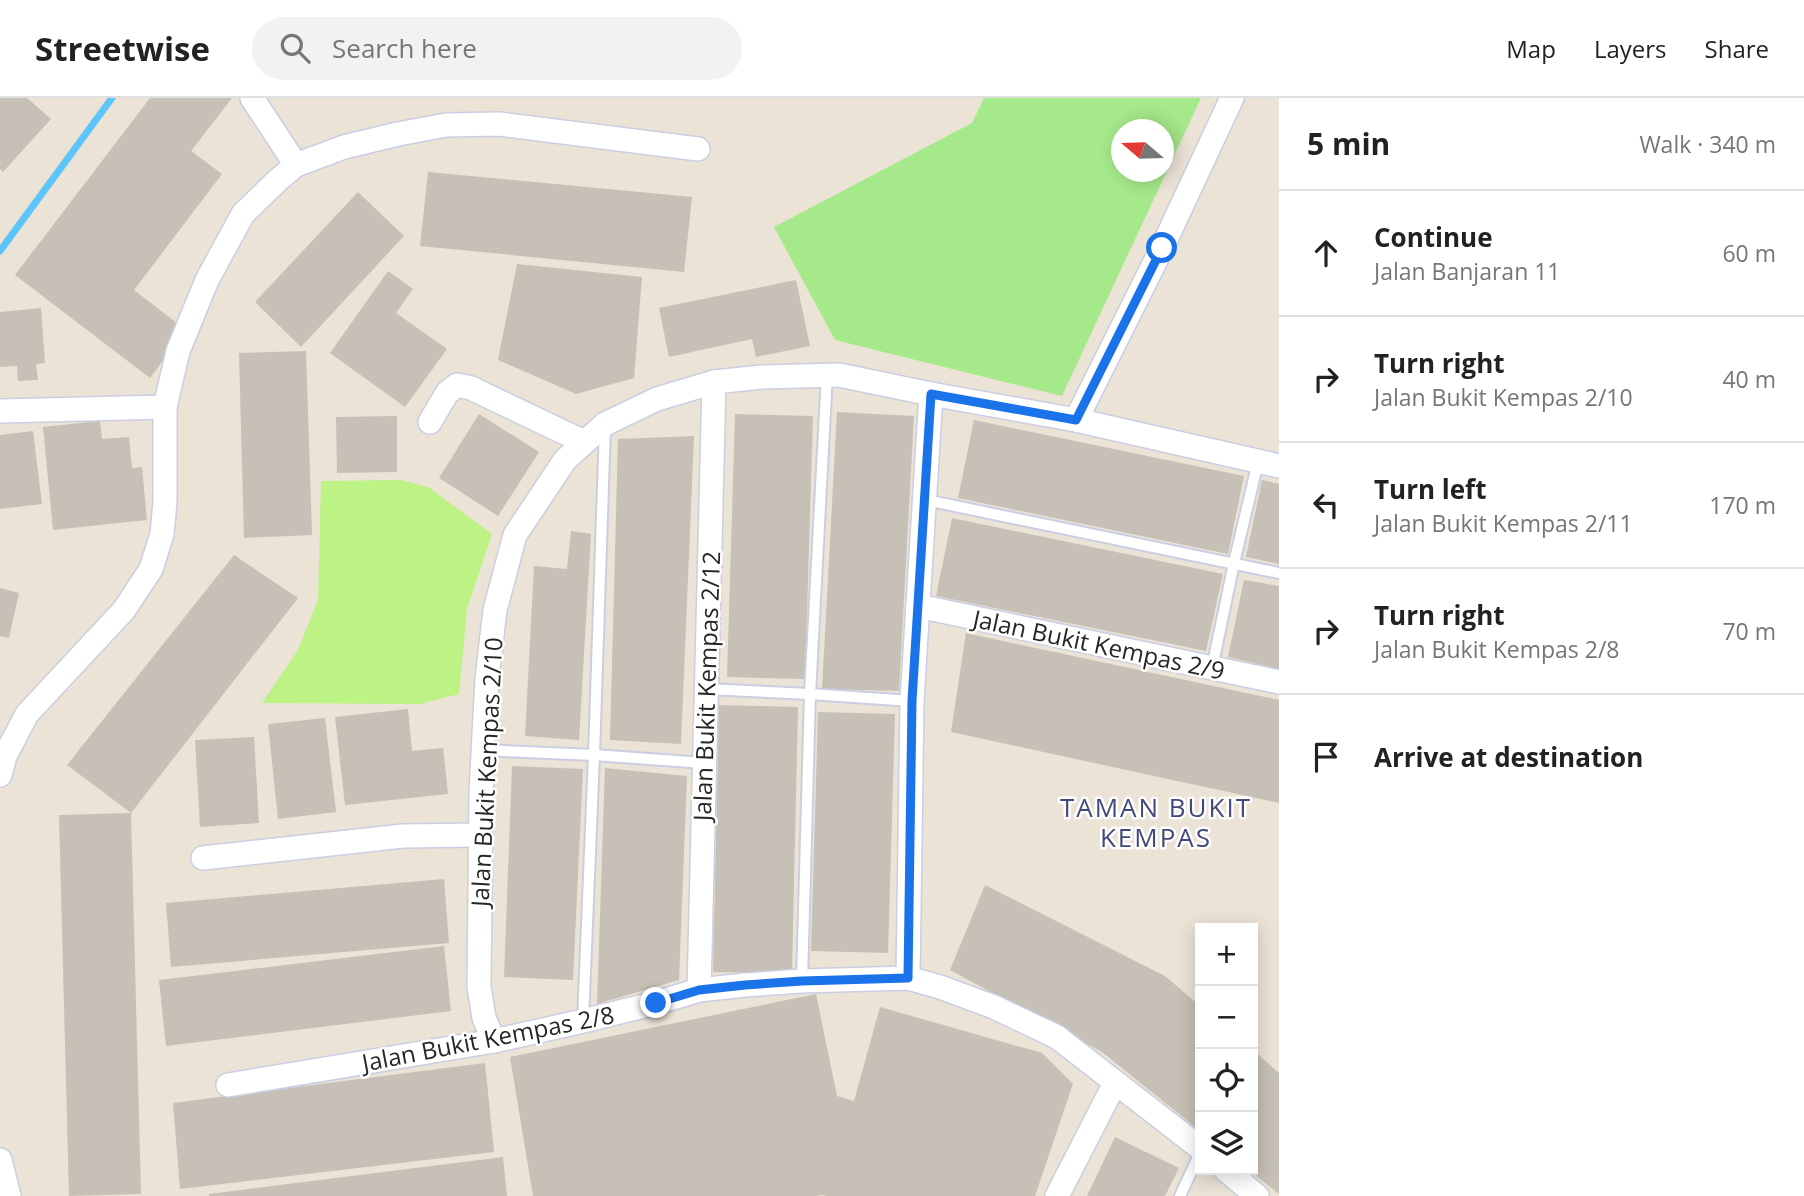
<!DOCTYPE html>
<meta charset="utf-8">
<style>
body{margin:0;font-family:"Open Sans",sans-serif;background:#f2f2f2;color:#222}
.controls{position:absolute;right:21px;bottom:21px;display:grid;overflow:hidden;border-radius:0px;box-shadow:0 4px 18px #0003}
.controls button{width:63px;height:63px;display:grid;place-items:center;padding:0;border:0;border-bottom:2px solid #e0e0e0;background:#fff;color:#222;font:35px sans-serif}
.compass{position:absolute;left:1111px;top:21px;width:63px;height:63px;border-radius:50%;background:#fff;box-shadow:0 4px 18px #0003;rotate:289deg}
.stop{position:absolute;width:21px;height:21px;margin:-16px;border:5px solid #1a73e8;border-radius:50%;background:#fff}
.stop.end{background:#1a73e8;border-color:#fff;box-shadow:0 2px 7px #0008}
.list{margin:0;padding:0;list-style:none}
h2{display:flex;justify-content:space-between;align-items:center;height:91px;margin:0;padding:0 28px;font-size:30px}
h2 small{font-size:23px;font-weight:400;color:#767676}
.list li{display:grid;grid-template-columns:46px 1fr auto;gap:21px;align-items:center;box-sizing:border-box;height:126px;padding:0 28px;border-top:2px solid #e0e0e0}
.list b{display:block;font-size:26px;white-space:nowrap}
.list p{margin:0;font-size:23px;white-space:nowrap;color:#767676}
.list em{font-size:23px;font-style:normal;color:#767676}
.icon{flex:none;width:38px;height:38px;fill:none;stroke:currentColor;stroke-width:2;stroke-linecap:round;stroke-linejoin:round}
.map{position:relative;flex:none;width:1279px;height:1098px;overflow:hidden}
header{display:flex;align-items:center;gap:42px;box-sizing:border-box;height:98px;padding:0 35px;background:#fff;border-bottom:2px solid #e0e0e0}
header strong{font-size:33px}
nav{display:flex;gap:38px;margin-inline-start:auto;font-size:24px}
.search{width:490px;height:63px;background:#f2f2f2;display:flex;align-items:center;gap:18px;box-sizing:border-box;padding:0 24px;border-radius:38px;color:#767676;font-size:26px}
main{display:flex}
aside{flex:1;background:#fff}
.map>svg:first-child{display:block}
</style>
<header>
<strong>Streetwise</strong>
<div class="search"><svg class="icon" aria-label="search" viewBox="0 0 24 24"><circle cx="10" cy="10" r="6"/><path d="M15 15l6 6"/></svg>Search here</div>
<nav><a>Map</a><a>Layers</a><a>Share</a></nav>
</header>
<main>
<div class="map">
<svg width="1279" height="1098" viewBox="0 0 1279 1098">
<rect width="100%" height="100%" fill="#ebe3d6"/>
<path fill="#a5e98b" fill-rule="evenodd" d="M984,0H1201L1062,298L835,242L774,129L972,25ZM1122,32H1164V74H1122Z"/>
<path fill="#bdf285" d="M401,382L428,389L492,436L467,511L459,596L420,606L262,605L298,552L318,502L321,383Z"/>
<g fill="none" stroke-linecap="round" stroke-linejoin="round">
<path stroke="#5cc6fa" stroke-width="7" d="M0,153L112,0"/>
</g>
<g fill="#c6c0b6">
<path d="M0,0H27L51,21L3,74L0,71Z"/>
<path d="M150,0H232L191,53L222,76L134,192L186,232L150,280L15,177Z"/>
<path d="M428,74L692,99L684,174L420,148Z"/>
<path d="M358,94L404,138L301,249L255,204Z"/>
<path d="M517,166L642,179L634,280L576,296L498,262Z"/>
<path d="M388,173L413,191L396,215L447,251L405,309L330,255Z"/>
<path d="M796,182L810,248L756,259L752,241L669,259L659,210Z"/>
<path d="M41,210L45,265L36,266L38,282L18,283L17,268L0,269V214Z"/>
<path d="M306,253L312,437L244,440L239,255Z"/>
<path d="M837,314L914,318L899,593L822,591Z"/>
<path d="M479,316L539,354L498,418L439,380Z"/>
<path d="M735,316L813,318L805,581L727,579Z"/>
<path d="M397,318V374L337,375L336,319Z"/>
<path d="M974,322L1244,378L1228,456L958,400Z"/>
<path d="M100,323L102,341L129,339L132,370L142,369L147,422L53,432L43,329Z"/>
<path d="M33,333L42,406L0,411V337Z"/>
<path d="M694,338L681,646L610,642L618,341Z"/>
<path d="M1262,382L1279,386V466L1246,459Z"/>
<path d="M952,420L1223,476L1206,553L936,498Z"/>
<path d="M571,433L591,436L579,642L525,638L534,468L567,471Z"/>
<path d="M234,457L298,500L131,715L67,667Z"/>
<path d="M1244,482L1279,488V571L1228,559Z"/>
<path d="M0,490L19,495L9,540L0,538Z"/>
<path d="M966,535L1279,602V705L951,634Z"/>
<path d="M719,607L798,609L792,875L713,874Z"/>
<path d="M408,611L412,653L443,650L448,696L345,707L335,619Z"/>
<path d="M818,614L895,616L888,855L811,853Z"/>
<path d="M325,620L336,714L278,721L268,626Z"/>
<path d="M254,639L259,725L200,729L195,642Z"/>
<path d="M512,668L583,671L573,882L504,879Z"/>
<path d="M605,670L687,678L679,882L597,906Z"/>
<path d="M131,715L141,1096L69,1098L59,717Z"/>
<path d="M444,781L449,845L171,869L166,805Z"/>
<path d="M985,787L1165,878L1200,908V1033L1102,954L950,872Z"/>
<path d="M444,848L451,913L166,948L159,882Z"/>
<path d="M816,896L837,998L854,1003L880,909L1042,955L1073,986L1035,1098H826L823,1097L815,1098H533L510,959Z"/>
<path d="M1253,952L1279,975V1096L1249,1072H1253Z"/>
<path d="M485,965L494,1054L180,1091L173,1005Z"/>
<path d="M1115,1039L1179,1070L1165,1098H1087Z"/>
<path d="M503,1059L507,1098H209V1096Z"/>
</g>
<g fill="none" stroke-linecap="round" stroke-linejoin="round">
<defs>
<g id="service">
<path d="M926,402L1279,475"/>
<path d="M1212,570L1234,465L1258,364"/>
<path d="M707,591L810,596L912,603"/>
<path d="M482,652L594,657L704,665"/>
<path d="M802,883L810,596L827,276"/>
<path d="M583,923L594,657L605,328"/>
<path d="M1180,1098L1200,1055"/>
</g>
<g id="minor">
<path d="M252,0L296,67"/>
<path d="M1,313L165,309"/>
<path d="M1076,322L1162,150L1232,0"/>
<path d="M430,324L447,295L457,287L471,290L584,344"/>
<path d="M918,508L1279,584"/>
<path d="M0,677L5,658L27,616L124,512L151,471L162,436L165,404V309L178,253L207,182L243,116L278,82L296,67L344,49L398,36L446,27L499,26L698,51"/>
<path d="M203,760L403,738L480,737"/>
<path d="M908,880L912,603L931,296"/>
<path d="M699,892L714,284"/>
<path d="M494,943L484,920L479,889L481,694L487,580L495,512L515,437L565,362L605,326L657,301L714,284L762,279L839,277L931,296L1076,322L1279,368"/>
<path d="M228,987L494,943L583,923L656,905L699,892L745,887L802,883L908,880L940,889L994,909L1057,939L1200,1050"/>
<path d="M0,1062L9,1098"/>
<path d="M1226,1072L1257,1098"/>
<path d="M1057,1098L1115,985"/>
</g>
</defs>
<use href="#service" stroke="#cbcee2" stroke-width="14"/>
<use href="#minor" stroke="#cbcee2" stroke-width="26"/>
<use href="#service" stroke="#fff" stroke-width="10"/>
<use href="#minor" stroke="#fff" stroke-width="23"/>
</g>
<g fill="none" stroke-linecap="round" stroke-linejoin="round">
<path stroke="#1a73e8" stroke-width="9" d="M656,905L699,892L745,887L802,883L908,880L912,603L931,296L1076,322L1162,150"/>
</g>
<g text-anchor="middle" dominant-baseline="central" stroke-width="5" stroke-linejoin="round" paint-order="stroke">
<g font-size="24" fill="#262626" stroke="#fff">
<text transform="translate(1099 546) rotate(12)">Jalan Bukit Kempas 2/9</text>
<text transform="translate(706 588) rotate(-88)">Jalan Bukit Kempas 2/12</text>
<text transform="translate(486 674) rotate(-87)">Jalan Bukit Kempas 2/10</text>
<text transform="translate(488 940) rotate(-11)">Jalan Bukit Kempas 2/8</text>
</g>
<g font-size="26" letter-spacing="2" fill="#434a7b" stroke="#fff">
<text x="1156" y="709">TAMAN BUKIT<tspan x="1156" dy="30">KEMPAS</tspan></text>
</g>
</g>
</svg>
<div class="controls">
<button>+</button>
<button>−</button>
<button><svg class="icon" aria-label="locate" viewBox="0 0 24 24"><circle cx="12" cy="12" r="6"/><path d="M12 2v4M12 18v4M2 12h4M18 12h4"/></svg></button>
<button><svg class="icon" aria-label="layers" viewBox="0 0 24 24"><path d="M12 4l9 5-9 5-9-5zM3 14l9 5 9-5"/></svg></button>
</div>
<svg class="compass" viewBox="-18 -18 36 36"><path d="M0-13l5 13h-10z" fill="#e53935"/><path d="M0 13l5-13h-10z" fill="#767676"/></svg>
<div class="stop" style="left:1162px;top:150px"></div>
<div class="stop end" style="left:656px;top:905px"></div>
</div>
<aside>
<h2>5 min<small>Walk · 340 m</small></h2>
<ul class="list">
<li><svg class="icon" aria-label="ahead" viewBox="0 0 24 24"><path d="M12 20V5M6 11l6-6 6 6"/></svg><div><b>Continue</b><p>Jalan Banjaran 11</p></div><em>60 m</em></li>
<li><svg class="icon" aria-label="right" viewBox="0 0 24 24"><path d="M7 20v-9h11M14 6l5 5-5 5"/></svg><div><b>Turn right</b><p>Jalan Bukit Kempas 2/10</p></div><em>40 m</em></li>
<li><svg class="icon" aria-label="left" viewBox="0 0 24 24"><path d="M17 20v-9H6M10 6l-5 5 5 5"/></svg><div><b>Turn left</b><p>Jalan Bukit Kempas 2/11</p></div><em>170 m</em></li>
<li><svg class="icon" aria-label="right" viewBox="0 0 24 24"><path d="M7 20v-9h11M14 6l5 5-5 5"/></svg><div><b>Turn right</b><p>Jalan Bukit Kempas 2/8</p></div><em>70 m</em></li>
<li><svg class="icon" aria-label="arrive" viewBox="0 0 24 24"><path d="M6 21V4h12l-3 4 3 4H6"/></svg><div><b>Arrive at destination</b></div></li>
</ul>
</aside>
</main>
